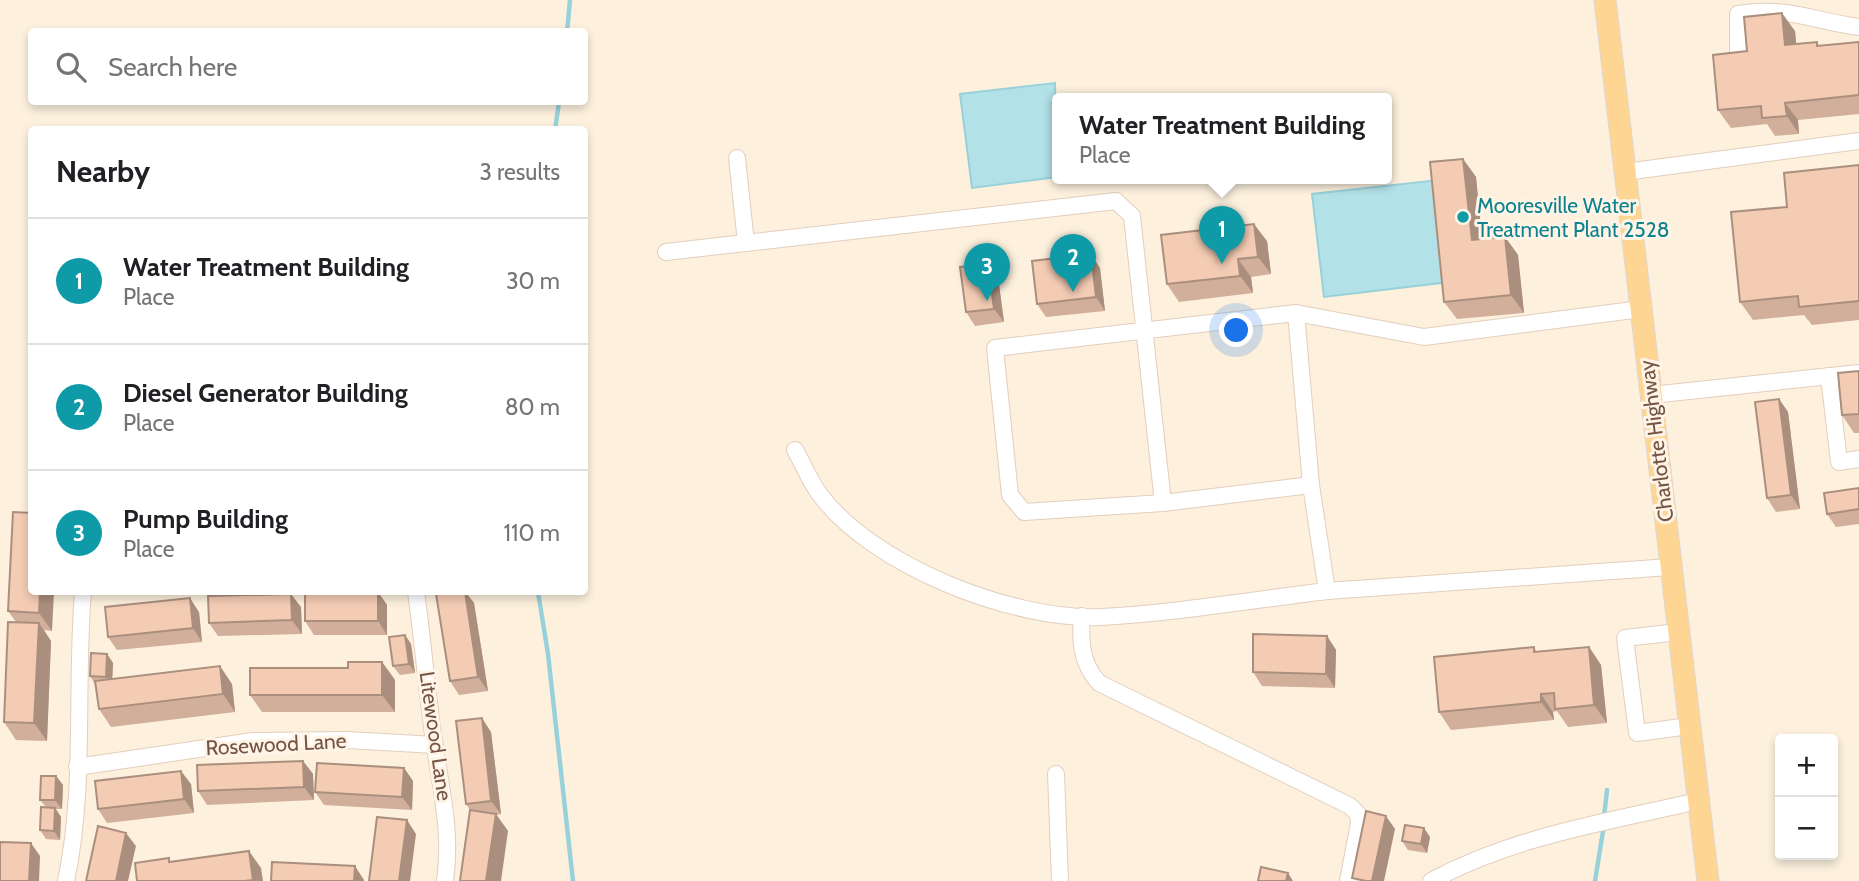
<!DOCTYPE html>
<meta charset="utf-8">
<style>
body{margin:0;font-family:Cabin,sans-serif;background:#f2f2f2;color:#202124}
.controls{position:absolute;right:21px;bottom:21px;display:grid;overflow:hidden;border-radius:7px;box-shadow:0 4px 10px #0003}
.controls button{width:63px;height:63px;display:grid;place-items:center;padding:0;border:0;border-bottom:2px solid #e0e0e0;background:#fff;color:#202124;font:35px sans-serif}
.you{position:absolute;left:1237px;top:331px;width:24px;height:24px;margin:-18px;border:5px solid #fff;border-radius:50%;background:#1a73e8;box-shadow:0 0 0 10px #1a73e833}
.badge{display:grid;place-items:center;width:46px;height:46px;border-radius:50%;background:#2563eb;color:#fff;font-size:23px;font-weight:700}
.pin{position:absolute;translate:-50% -58px;filter:drop-shadow(0 2px 4px #0008)}
.pin::after{content:'';position:absolute;top:37px;width:24px;height:21px;background:inherit;clip-path:polygon(0 0,100% 0,50% 100%)}
.popup{position:absolute;left:1052px;top:93px;width:340px;height:91px;box-sizing:border-box;display:grid;place-content:center;border-radius:7px;background:#fff;filter:drop-shadow(0 2px 5px #0005);font-size:23px;white-space:nowrap;color:#757577}
.popup b{font-size:26px;color:#202124}
.popup::after{content:'';position:absolute;left:50%;top:100%;margin-left:-14px;border:14px solid transparent;border-top-color:#fff}
.list{margin:0;padding:0;list-style:none}
h2{display:flex;justify-content:space-between;align-items:center;height:91px;margin:0;padding:0 28px;font-size:30px}
h2 small{font-size:23px;font-weight:400;color:#757577}
.list li{display:grid;grid-template-columns:46px 1fr auto;gap:21px;align-items:center;box-sizing:border-box;height:126px;padding:0 28px;border-top:2px solid #e0e0e0}
.list b{display:block;font-size:26px;white-space:nowrap}
.list p{margin:0;font-size:23px;white-space:nowrap;color:#757577}
.list em{font-size:23px;font-style:normal;color:#757577}
.icon{flex:none;width:38px;height:38px;fill:none;stroke:currentColor;stroke-width:2;stroke-linecap:round;stroke-linejoin:round}
.map{position:relative;flex:none;width:1859px;height:881px;overflow:hidden}
.search{position:absolute;background:#fff;box-shadow:0 4px 10px #0003;left:28px;top:28px;width:560px;height:77px;display:flex;align-items:center;gap:18px;box-sizing:border-box;padding:0 24px;border-radius:7px;color:#757577;font-size:26px}
.panel{position:absolute;background:#fff;box-shadow:0 4px 10px #0003;left:28px;top:126px;width:560px;height:469px;border-radius:7px}
.map>svg:first-child{display:block}
</style>
<div class="map">
<svg width="1859" height="881" viewBox="0 0 1859 881">
<rect width="100%" height="100%" fill="#fdf1de"/>
<g fill="#b2e1e7" stroke="#98d1da" stroke-width="2">
<path d="M1055,83L1057,177L972,188L960,94Z"/>
<path d="M1439,180L1449,282L1324,297L1312,194Z"/>
</g>
<g fill="none" stroke-linecap="round" stroke-linejoin="round">
<g stroke="#98d1da" stroke-width="4.5">
<path d="M567,32L570,0"/>
<path d="M555,130L559,102"/>
<path d="M538,592L548,654L573,881"/>
<path d="M1604,817L1607,790"/>
<path d="M1595,881L1604,825"/>
</g>
<defs>
<g id="minor">
<path d="M1738,58V14C1788,6 1813,21 1859,27"/>
<path d="M737,158L746,243"/>
<path d="M1625,172L1859,141"/>
<path d="M666,252L1116,201L1132,216L1163,503"/>
<path d="M1641,309L1424,337L1296,313L995,348L1010,495L1024,512L1163,503L1311,485L1327,591L1670,567"/>
<path d="M1296,313L1311,485"/>
<path d="M1829,376L1839,462L1859,459"/>
<path d="M1651,395L1859,373"/>
<path d="M795,450C803,464 809,479 818,492C870,565 1013,621 1101,617C1176,613 1252,600 1327,591"/>
<path d="M416,592C423,642 427,692 434,742C441,790 452,832 445,881"/>
<path d="M1082,616C1080,642 1081,663 1099,683L1350,806L1358,814L1359,823L1348,881"/>
<path d="M1678,632L1625,638L1637,733L1689,726"/>
<path d="M77,767L253,741L348,740L435,745"/>
<path d="M1056,774L1060,881"/>
<path d="M66,881C86,787 75,687 83,592"/>
<path d="M1431,881C1515,836 1607,822 1698,801"/>
</g>
<path id="major" d="M1605,0L1708,881"/>
</defs>
<use href="#minor" stroke="#e3cebd" stroke-width="18"/>
<use href="#major" stroke="#ded6d2" stroke-width="23"/>
<use href="#minor" stroke="#fff" stroke-width="16"/>
<use href="#major" stroke="#ffd594" stroke-width="21"/>
</g>
<g fill="#d2af9b">
<path d="M1795,31L1796,44L1820,46L1859,42V114L1798,120L1799,134L1775,136L1767,124L1731,128L1718,110L1747,51Z"/>
<path d="M1463,159L1476,177L1482,239L1505,237L1518,255L1524,313L1457,319L1444,302Z"/>
<path d="M1859,165V320L1812,325L1804,315L1753,320L1740,302L1787,207Z"/>
<path d="M1267,241L1271,274L1251,277L1253,293L1179,302L1167,284Z"/>
<path d="M988,264L998,277L1004,322L975,326L966,312Z"/>
<path d="M1100,268L1105,311L1046,317L1037,304Z"/>
<path d="M1859,371V433H1854L1842,415Z"/>
<path d="M1779,399L1788,412L1800,509L1776,512L1767,498Z"/>
<path d="M1859,488V524L1836,527L1827,514Z"/>
<path d="M13,512L52,631L44,630L51,641L47,741L16,740L4,722L16,622L8,611Z"/>
<path d="M378,592L387,605V635H314L305,621Z"/>
<path d="M438,592H468H466L474,603L488,691L459,695L450,681L440,594Z"/>
<path d="M301,607L302,634L218,636L209,623Z"/>
<path d="M199,612L202,642L117,650L108,637Z"/>
<path d="M405,635L411,644L415,673L400,675L393,666Z"/>
<path d="M1327,636L1336,650L1335,688L1262,686L1253,672Z"/>
<path d="M1534,647L1537,652L1589,647L1601,665L1607,723L1568,727L1557,711L1553,712L1554,720L1451,730L1439,712Z"/>
<path d="M107,654L113,663L112,679L232,684L235,712L111,727L99,709L95,684L90,676Z"/>
<path d="M382,662L395,680V712H262L250,695L348,668Z"/>
<path d="M491,732L501,814L496,815L508,831L470,810L466,804Z"/>
<path d="M303,761L313,774L314,800L207,805L198,791Z"/>
<path d="M404,768L413,781L412,810L324,805L315,792Z"/>
<path d="M56,776L63,785L62,809H56L61,817L60,840L46,839L40,830L46,807L40,800Z"/>
<path d="M191,784L194,813L107,823L98,809Z"/>
<path d="M1430,837L1427,853L1408,850L1402,841Z"/>
</g>
<g fill="#ab8f7e">
<path d="M1782,13L1795,31L1798,63L1785,45Z"/>
<path d="M1785,103L1798,120L1799,134L1787,116Z"/>
<path d="M1463,159L1476,177L1484,258L1472,240Z"/>
<path d="M1254,224L1267,241L1271,274L1258,257Z"/>
<path d="M1505,237L1518,255L1524,313L1511,295Z"/>
<path d="M1091,254L1100,268L1105,311L1096,297Z"/>
<path d="M1238,259L1251,277L1253,293L1240,276Z"/>
<path d="M988,264L998,277L1004,322L994,309Z"/>
<path d="M1779,399L1788,412L1800,509L1791,495Z"/>
<path d="M40,592H54L52,631L39,613Z"/>
<path d="M378,592L387,605V635L378,621Z"/>
<path d="M465,592L474,603L488,691L478,677Z"/>
<path d="M291,594L301,607L302,634L292,620Z"/>
<path d="M190,598L199,612L202,642L193,628Z"/>
<path d="M39,623L51,641L47,741L34,723Z"/>
<path d="M405,635L411,644L415,673L409,664Z"/>
<path d="M1327,636L1336,650L1335,688L1326,674Z"/>
<path d="M1589,647L1601,665L1607,723L1594,705Z"/>
<path d="M107,654L113,663L112,686L106,677Z"/>
<path d="M382,662L395,680V712L382,695Z"/>
<path d="M220,666L232,684L235,712L223,694Z"/>
<path d="M1541,694L1553,712L1554,720L1541,702Z"/>
<path d="M482,718L491,732L501,814L491,801Z"/>
<path d="M303,761L313,774L314,800L304,787Z"/>
<path d="M404,768L413,781L412,810L402,797Z"/>
<path d="M181,771L191,784L194,813L184,799Z"/>
<path d="M56,776L63,785L62,809L55,800Z"/>
<path d="M55,808L61,817L60,840L54,831Z"/>
<path d="M496,814L508,831L501,881H486Z"/>
<path d="M1386,816L1395,829L1384,881H1372Z"/>
<path d="M407,820L416,834L410,881H399Z"/>
<path d="M1424,828L1430,837L1427,853L1421,844Z"/>
<path d="M126,833L136,846L128,881H116Z"/>
<path d="M31,843L40,856L39,881H29Z"/>
<path d="M249,851L261,868L263,881H254L253,880Z"/>
<path d="M355,866L364,880V881H354Z"/>
<path d="M1288,873L1293,881H1286Z"/>
</g>
<g fill="#f4ccb4" stroke="#ab8f7e" stroke-width="2">
<path d="M1782,13L1785,45L1817,42V46L1859,42V95L1785,103L1787,116L1762,118L1761,106L1718,110L1713,55L1747,51L1744,17Z"/>
<path d="M1463,159L1472,240L1505,237L1511,295L1444,302L1430,162Z"/>
<path d="M1859,165V301L1799,307L1798,296L1740,302L1731,212L1787,207L1784,173Z"/>
<path d="M1254,224L1258,257L1238,259L1240,276L1167,284L1161,235Z"/>
<path d="M1091,254L1096,297L1037,304L1032,261Z"/>
<path d="M988,264L994,309L966,312L960,267Z"/>
<path d="M1859,371V414L1842,415L1838,373Z"/>
<path d="M1779,399L1791,495L1767,498L1755,402Z"/>
<path d="M1859,488V509L1827,514L1824,493Z"/>
<path d="M13,512L32,513V592H40L39,613L8,611Z"/>
<rect x="305" y="592" width="73" height="29"/>
<path d="M454,592H465L478,677L450,681L436,594Z"/>
<path d="M291,594L292,620L209,623L208,596Z"/>
<path d="M190,598L193,628L108,637L105,607Z"/>
<path d="M8,622L39,623L34,723L4,722Z"/>
<path d="M1253,634L1327,636L1326,674L1253,672Z"/>
<path d="M405,635L409,664L393,666L389,637Z"/>
<path d="M1534,647V652L1589,647L1594,705L1555,709L1554,693L1541,694V702L1439,712L1434,657Z"/>
<path d="M91,653L107,654L106,677L90,676Z"/>
<path d="M348,662H382V695H250V668H348Z"/>
<path d="M220,666L223,694L99,709L95,681Z"/>
<path d="M482,718L491,801L466,804L456,721Z"/>
<path d="M303,761L304,787L198,791L197,765Z"/>
<path d="M317,763L404,768L402,797L315,792Z"/>
<path d="M181,771L184,799L98,809L95,781Z"/>
<path d="M41,776H56L55,800H40Z"/>
<path d="M41,807L55,808L54,831L40,830Z"/>
<path d="M470,810L496,814L486,881H460Z"/>
<path d="M1366,811L1386,816L1372,881H1366L1352,878Z"/>
<path d="M377,817L407,820L399,881H369Z"/>
<path d="M1405,825L1424,828L1421,844L1402,841Z"/>
<path d="M98,826L126,833L116,881H86Z"/>
<path d="M0,842L31,843L29,881H0Z"/>
<path d="M249,851L253,880L244,881H137L135,863L169,858V862Z"/>
<path d="M272,862L355,866L354,881H271Z"/>
<path d="M1261,867L1288,873L1286,881H1258Z"/>
</g>
<circle fill="#0f9aa8" stroke="#fff4e6" stroke-width="2.5" cx="1463" cy="217" r="7"/>
<g text-anchor="middle" dominant-baseline="central" stroke-width="6" stroke-linejoin="round" paint-order="stroke">
<g font-size="21" fill="#0d838f" stroke="#fff4e6" text-anchor="start">
<text x="1477" y="205">Mooresville Water<tspan x="1477" dy="24">Treatment Plant 2528</tspan></text>
</g>
<g font-size="21" fill="#745545" stroke="#fff4e6">
<text transform="translate(1656 441) rotate(-97)">Charlotte Highway</text>
<text transform="translate(436 736) rotate(82)">Litewood Lane</text>
<text transform="translate(276 744) rotate(-3)">Rosewood Lane</text>
</g>
</g>
</svg>
<div class="controls">
<button>+</button>
<button>−</button>
</div>
<div class="you"></div>
<div class="pin badge" style="left:1222px;top:264px;background:#0f9aa8">1</div>
<div class="popup"><b>Water Treatment Building</b>Place</div>
<div class="pin badge" style="left:1073px;top:292px;background:#0f9aa8">2</div>
<div class="pin badge" style="left:987px;top:301px;background:#0f9aa8">3</div>
<div class="search"><svg class="icon" aria-label="search" viewBox="0 0 24 24"><circle cx="10" cy="10" r="6"/><path d="M15 15l6 6"/></svg>Search here</div>
<section class="panel">
<h2>Nearby<small>3 results</small></h2>
<ul class="list">
<li><span class="badge" style="background:#0f9aa8">1</span><div><b>Water Treatment Building</b><p>Place</p></div><em>30 m</em></li>
<li><span class="badge" style="background:#0f9aa8">2</span><div><b>Diesel Generator Building</b><p>Place</p></div><em>80 m</em></li>
<li><span class="badge" style="background:#0f9aa8">3</span><div><b>Pump Building</b><p>Place</p></div><em>110 m</em></li>
</ul>
</section>
</div>
